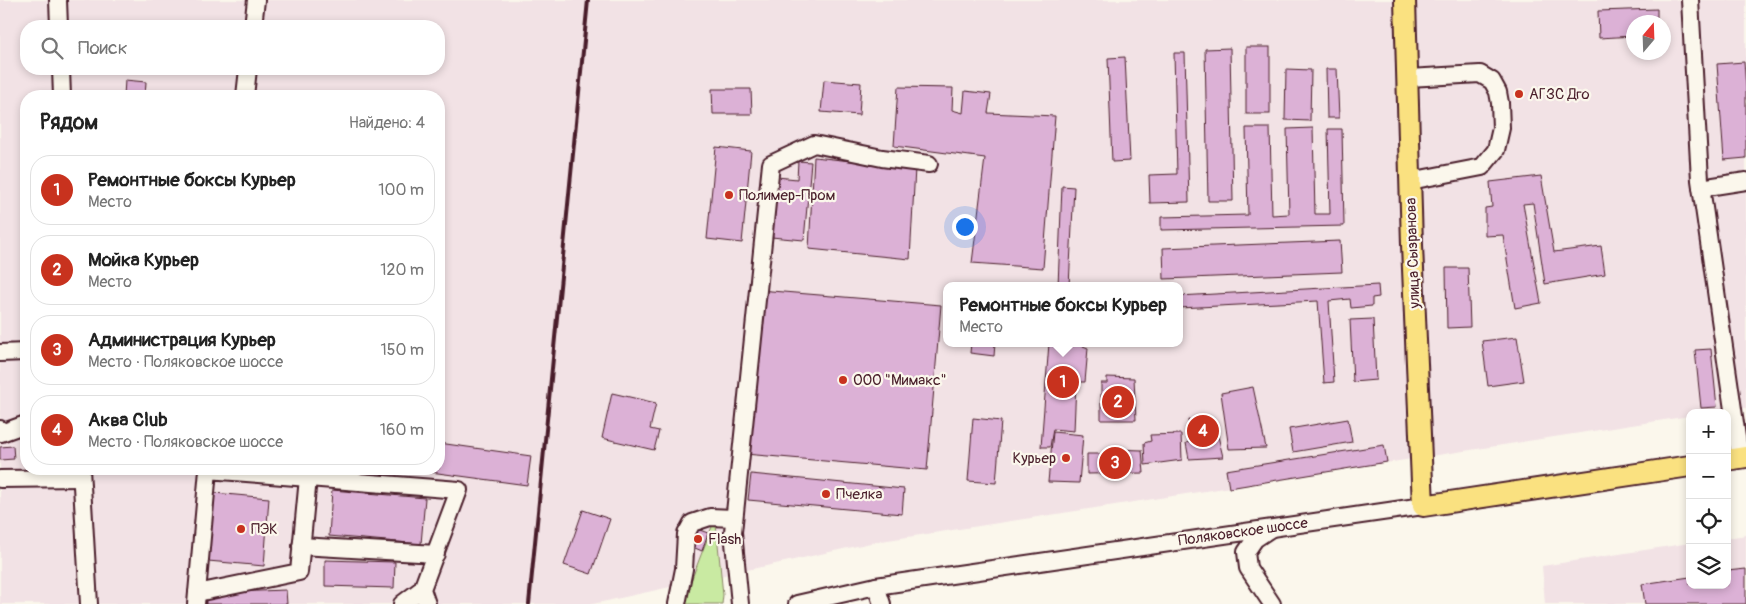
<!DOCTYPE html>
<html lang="ru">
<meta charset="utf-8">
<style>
body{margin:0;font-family:Pangolin,sans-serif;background:#f6f6f6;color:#222}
.controls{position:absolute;right:15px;bottom:15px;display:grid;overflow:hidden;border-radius:10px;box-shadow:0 2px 8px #0003}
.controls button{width:45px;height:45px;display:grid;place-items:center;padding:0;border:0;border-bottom:1px solid #e0e0e0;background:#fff;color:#222;font:25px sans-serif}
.compass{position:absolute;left:1626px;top:15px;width:45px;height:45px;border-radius:50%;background:#fff;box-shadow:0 2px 8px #0003;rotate:19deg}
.you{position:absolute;left:964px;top:226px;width:18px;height:18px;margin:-12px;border:4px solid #fff;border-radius:50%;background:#1a73e8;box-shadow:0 0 0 8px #1a73e833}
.badge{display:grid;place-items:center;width:32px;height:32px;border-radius:50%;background:#c8321e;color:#fff;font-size:16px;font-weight:700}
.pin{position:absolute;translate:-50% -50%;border:2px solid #fff;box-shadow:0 1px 5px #0006}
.popup{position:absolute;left:943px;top:282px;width:240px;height:65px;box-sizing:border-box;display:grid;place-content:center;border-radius:10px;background:#fff;filter:drop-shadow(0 1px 4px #0005);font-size:16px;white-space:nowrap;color:#767676}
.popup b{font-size:19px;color:#222}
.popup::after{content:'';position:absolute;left:50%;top:100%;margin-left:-10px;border:10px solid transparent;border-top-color:#fff}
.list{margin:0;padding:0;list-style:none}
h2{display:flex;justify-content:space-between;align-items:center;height:65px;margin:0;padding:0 20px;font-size:21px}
h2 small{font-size:16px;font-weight:400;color:#767676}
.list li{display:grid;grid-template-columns:32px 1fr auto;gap:15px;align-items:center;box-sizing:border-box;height:70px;margin:0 10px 10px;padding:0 10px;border:1px solid #e0e0e0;border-radius:20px}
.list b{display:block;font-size:19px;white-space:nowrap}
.list p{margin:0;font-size:16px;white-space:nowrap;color:#767676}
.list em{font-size:16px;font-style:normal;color:#767676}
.icon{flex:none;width:28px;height:28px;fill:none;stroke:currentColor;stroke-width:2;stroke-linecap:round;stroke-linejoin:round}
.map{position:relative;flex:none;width:1746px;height:604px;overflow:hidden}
.search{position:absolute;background:#fff;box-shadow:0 2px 8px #0003;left:20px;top:20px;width:425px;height:55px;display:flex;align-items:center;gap:12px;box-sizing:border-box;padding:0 18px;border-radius:20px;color:#767676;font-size:19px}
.panel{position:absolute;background:#fff;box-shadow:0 2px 8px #0003;left:20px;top:90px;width:425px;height:385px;border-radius:20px}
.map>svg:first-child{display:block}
</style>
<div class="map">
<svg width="1746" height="604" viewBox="0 0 1746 604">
<rect width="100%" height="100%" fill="#fbf7ec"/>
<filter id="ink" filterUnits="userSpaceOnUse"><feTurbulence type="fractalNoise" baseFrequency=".02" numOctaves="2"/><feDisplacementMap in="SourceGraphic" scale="10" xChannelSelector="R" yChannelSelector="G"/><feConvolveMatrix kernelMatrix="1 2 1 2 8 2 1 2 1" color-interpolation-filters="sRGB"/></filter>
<g filter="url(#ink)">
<g fill="#f2e2e5" fill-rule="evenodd">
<path d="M0,0H1746V408L1711,413H1690V416L875,542L593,604H0ZM1634,22H1664V52H1634ZM26,26H439V69H26ZM26,96H439V469H26ZM947,286H1179V343H947Z"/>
<path d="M1746,535V604H1545L1542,566L1690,543V585H1727V538Z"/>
</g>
<path fill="#c9eaa2" stroke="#8a8466" d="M713,524H716L723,595L722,604H682Z"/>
<g fill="#dcb1d6" stroke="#4a1f2b">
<path d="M1657,9V22H1634V36L1599,38L1598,11Z"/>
<rect x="1246" y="47" width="24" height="67"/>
<path d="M1230,48L1233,201H1208L1205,49Z"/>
<path d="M1174,53H1185L1189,202L1150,203L1149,175L1177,174Z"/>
<path d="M1125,57L1130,161L1112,162L1108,58Z"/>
<path d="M1744,62L1746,88V158L1724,160L1717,64Z"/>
<path d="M1286,69L1311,70L1310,121L1285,120Z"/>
<path d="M1326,69H1337L1339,118H1327Z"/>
<path d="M125,80L146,82L145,96H124Z"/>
<path d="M824,80L861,83L859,115L821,112Z"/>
<path d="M898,87L953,88L952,110L963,113L965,91L991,94L988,113L1055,116L1043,268L972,263L985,158L894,146Z"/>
<path d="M712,89H751L752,114H713Z"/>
<path d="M1246,128H1270L1272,215L1289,214L1287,129L1313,128L1315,214H1330L1328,129H1342L1344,226L1161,230V217L1248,215Z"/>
<path d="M716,147L751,151L742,243L707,239Z"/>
<path d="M814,157L915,168L910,259L809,249Z"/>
<path d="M798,161L811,162L804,240L771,237L777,177L797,179Z"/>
<path d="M1541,176L1554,252L1601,246L1605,274L1545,284L1533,203L1523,204L1541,303L1515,308L1503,235L1485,236V208L1492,207L1490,182Z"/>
<path d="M1062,186L1074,187L1069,286H1058Z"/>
<path d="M1340,241L1342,272L1164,279L1163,248Z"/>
<path d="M1446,268H1468L1470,327L1447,328Z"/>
<path d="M1378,285L1379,297L1372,298V306L1351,308L1350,299L1329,301L1334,382L1324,383L1318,301L1179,308V296Z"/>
<path d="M759,290L941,305L927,470L745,454Z"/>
<path d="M1373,319L1376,380L1353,382L1350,320Z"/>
<path d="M1517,337L1524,381L1488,386L1482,341Z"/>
<path d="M971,343H995L994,356L970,353Z"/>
<path d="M1049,343H1083V346L1088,348L1085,382H1076L1074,431L1053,429L1050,447H1041Z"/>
<path d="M1711,349L1717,407L1701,408L1695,350Z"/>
<path d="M1107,377L1134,378L1136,420H1101V383H1107Z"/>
<path d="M1253,387L1266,448L1229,449L1221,393Z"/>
<path d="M612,393L656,403L650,429L659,431L654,450L602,438Z"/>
<path d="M973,418L1001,421L996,483L968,481Z"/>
<path d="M1214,419L1223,457L1189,459L1186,443L1190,442L1188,420Z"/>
<path d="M1348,419L1352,442L1293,452L1289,429Z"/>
<path d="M1053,432L1083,435L1079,483L1048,482Z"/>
<path d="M1181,434L1182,460L1145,465L1144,443L1151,441L1150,435Z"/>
<path d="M439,443L531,456L527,485L408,469H439Z"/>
<path d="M1384,445L1387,462L1229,488L1226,470Z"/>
<path d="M13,446L14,459L0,460V447Z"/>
<path d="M1112,449L1142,450L1144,473L1087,474V454H1103V452H1111Z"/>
<path d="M751,474L904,489L902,514L748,500Z"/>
<path d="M332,490L425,498L421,544L329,536Z"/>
<path d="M214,493L269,498L264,566L208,561Z"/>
<path d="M583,510L610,519L591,574L564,565Z"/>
<path d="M694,528L708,533L702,551L688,545Z"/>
<path d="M325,560L395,562L394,588L325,586Z"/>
<path d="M1746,569V604H1645L1642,584L1690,577V585H1727V571Z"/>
<path d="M286,590L287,604H206L205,593Z"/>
</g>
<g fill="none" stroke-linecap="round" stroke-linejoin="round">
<defs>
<g id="minor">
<path d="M58,0L59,26"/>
<path d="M1690,0L1700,180L1740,458"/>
<path d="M253,26L256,0"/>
<path d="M61,69L62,96"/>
<path d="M1408,78L1480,74L1492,81L1498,92L1500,103L1501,128L1496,150L1482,167L1410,181"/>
<path d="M245,96L248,69"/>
<path d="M1701,188L1746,181"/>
<path d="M0,353L26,352"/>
<path d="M0,429L1,433L26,424"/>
<path d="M81,469L89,604"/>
<path d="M0,479L81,478"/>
<path d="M1270,529L1255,539L1246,552L1248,568L1272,604"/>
<path d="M301,546L436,554"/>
<path d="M876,586L882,604"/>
<path d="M197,593L299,572L308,478"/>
<path d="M196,604L208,470L459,490L422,589L427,604"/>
<path d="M402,604L422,589"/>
<path d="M677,604L684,569L686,534L692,523L710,517L734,518"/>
<path d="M740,604L733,532L771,164L814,144L882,158L929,164"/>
<path d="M797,604L876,586L1423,506"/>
</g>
<g id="major">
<path d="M1405,0L1412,245L1423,506L1690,466"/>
<path d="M1727,460L1746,457"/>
</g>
</defs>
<use href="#minor" stroke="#4a1f2b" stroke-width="20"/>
<use href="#major" stroke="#4a1f2b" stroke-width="24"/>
<use href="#minor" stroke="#fbf7ec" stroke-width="16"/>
<use href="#major" stroke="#fae180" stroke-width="20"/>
<path stroke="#4a1f2b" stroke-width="4" d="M529,604L588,0"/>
</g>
</g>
<g fill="#c8321e" stroke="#fbf7ec" stroke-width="2">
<circle cx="1519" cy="94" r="5"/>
<circle cx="729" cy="195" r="5"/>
<circle cx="843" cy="380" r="5"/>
<circle cx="1066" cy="458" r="5"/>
<circle cx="826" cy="494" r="5"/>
<circle cx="241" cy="529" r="5"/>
<circle cx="698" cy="539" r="5"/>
</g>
<g text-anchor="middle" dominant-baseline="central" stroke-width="4.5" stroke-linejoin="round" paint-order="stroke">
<g font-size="15" fill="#4a1f2b" stroke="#fbf7ec" text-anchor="start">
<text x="1529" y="94">АГЗС Дго</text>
<text x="739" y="195">Полимер-Пром</text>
<text x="853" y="380">ООО "Мимакс"</text>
<text x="1056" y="458" text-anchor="end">Курьер</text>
<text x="836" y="494">Пчелка</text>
<text x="251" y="529">ПЭК</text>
<text x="708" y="539">Flash</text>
</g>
<g font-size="15" fill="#4a1f2b" stroke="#fbf7ec">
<text transform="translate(1413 253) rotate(-92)">улица Сызранова</text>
<text transform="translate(1243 532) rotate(-8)">Поляковское шоссе</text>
</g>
</g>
</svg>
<div class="controls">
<button>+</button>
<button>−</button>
<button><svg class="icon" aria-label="locate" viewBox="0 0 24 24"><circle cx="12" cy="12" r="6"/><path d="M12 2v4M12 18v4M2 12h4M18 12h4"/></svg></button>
<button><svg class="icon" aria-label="layers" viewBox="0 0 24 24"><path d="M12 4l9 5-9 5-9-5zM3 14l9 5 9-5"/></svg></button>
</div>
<svg class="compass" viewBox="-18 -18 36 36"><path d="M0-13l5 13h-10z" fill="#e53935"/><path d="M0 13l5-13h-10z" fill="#767676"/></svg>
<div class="you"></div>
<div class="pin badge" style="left:1063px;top:382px">1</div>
<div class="popup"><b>Ремонтные боксы Курьер</b>Место</div>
<div class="pin badge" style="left:1118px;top:402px">2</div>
<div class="pin badge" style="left:1115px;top:463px">3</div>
<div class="pin badge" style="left:1203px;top:431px">4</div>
<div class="search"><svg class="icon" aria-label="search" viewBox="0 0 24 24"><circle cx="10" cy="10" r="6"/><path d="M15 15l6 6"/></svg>Поиск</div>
<section class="panel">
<h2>Рядом<small>Найдено: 4</small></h2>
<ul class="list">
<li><span class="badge">1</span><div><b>Ремонтные боксы Курьер</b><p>Место</p></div><em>100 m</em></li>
<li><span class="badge">2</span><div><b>Мойка Курьер</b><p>Место</p></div><em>120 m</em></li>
<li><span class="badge">3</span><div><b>Администрация Курьер</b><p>Место · Поляковское шоссе</p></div><em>150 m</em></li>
<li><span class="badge">4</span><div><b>Аква Club</b><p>Место · Поляковское шоссе</p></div><em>160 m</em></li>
</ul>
</section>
</div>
